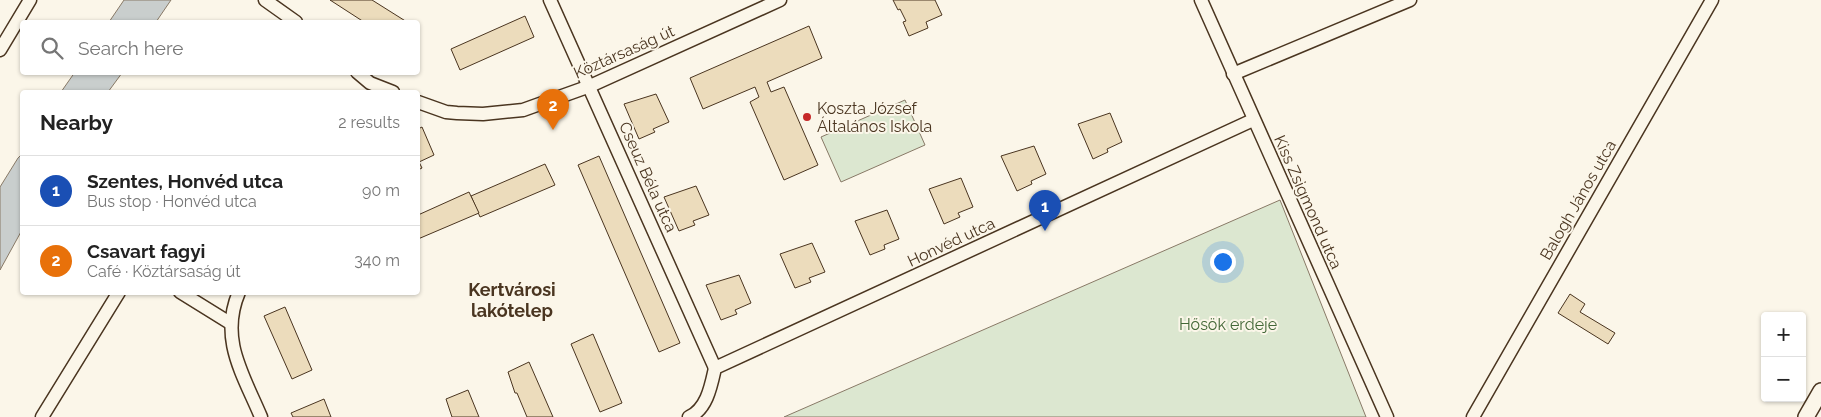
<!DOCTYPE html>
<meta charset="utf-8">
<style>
body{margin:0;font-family:Raleway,sans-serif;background:#f6f6f6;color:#222}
.controls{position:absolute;right:15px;bottom:15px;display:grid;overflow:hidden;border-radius:5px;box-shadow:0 1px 4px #0004}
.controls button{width:45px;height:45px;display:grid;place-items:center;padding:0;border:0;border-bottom:1px solid #e0e0e0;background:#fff;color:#222;font:25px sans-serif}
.you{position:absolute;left:1222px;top:261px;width:18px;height:18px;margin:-12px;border:4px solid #fff;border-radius:50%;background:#1a73e8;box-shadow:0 0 0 8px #1a73e833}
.badge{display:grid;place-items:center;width:32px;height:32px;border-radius:50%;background:#ea580c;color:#fff;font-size:16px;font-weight:700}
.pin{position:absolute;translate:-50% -41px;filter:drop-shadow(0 1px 2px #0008)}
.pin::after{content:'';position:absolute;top:26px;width:18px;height:15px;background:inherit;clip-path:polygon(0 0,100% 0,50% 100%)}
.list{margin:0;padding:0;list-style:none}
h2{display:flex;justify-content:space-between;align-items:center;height:65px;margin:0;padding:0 20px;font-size:21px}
h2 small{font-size:16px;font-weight:400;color:#767676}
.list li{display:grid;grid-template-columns:32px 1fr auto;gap:15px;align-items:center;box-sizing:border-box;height:70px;padding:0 20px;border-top:1px solid #e0e0e0}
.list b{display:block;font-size:19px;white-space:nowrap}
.list p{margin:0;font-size:16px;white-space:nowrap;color:#767676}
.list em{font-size:16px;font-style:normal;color:#767676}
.icon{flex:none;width:28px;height:28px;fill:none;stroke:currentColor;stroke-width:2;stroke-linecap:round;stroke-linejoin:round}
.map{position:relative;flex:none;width:1821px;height:417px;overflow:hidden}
.search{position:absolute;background:#fff;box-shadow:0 1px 4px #0004;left:20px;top:20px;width:400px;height:55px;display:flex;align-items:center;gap:12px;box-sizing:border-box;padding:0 18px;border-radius:5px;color:#767676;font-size:19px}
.panel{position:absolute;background:#fff;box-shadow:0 1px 4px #0004;left:20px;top:90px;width:400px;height:205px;border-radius:5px}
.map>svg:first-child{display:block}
</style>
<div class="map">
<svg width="1821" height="417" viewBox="0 0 1821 417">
<rect width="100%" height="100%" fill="#fbf6e9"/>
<g fill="#dce7d0" stroke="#887966">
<path d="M905,100L925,145L841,182L821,137Z"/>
<path d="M1280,200L1366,417H784Z"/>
</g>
<g fill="#c9cecd" stroke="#887966">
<path d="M124,0H171L156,22H109Z"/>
<path d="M75,72H122V73L108,92H61Z"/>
<path d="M22,154V230L0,270V187L18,158Z"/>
</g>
<g fill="#ecdcbc" stroke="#4a3520">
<path d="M330,0H372L407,22H364Z"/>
<path d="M893,0H935L942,15L926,22L928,28L909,36L903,22L906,21L900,9L898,10Z"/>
<path d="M525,16L534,37L460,70L451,49Z"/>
<path d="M809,26L822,58L767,82L771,92L784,87L818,165L784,180L750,102L759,97L755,87L703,109L690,78Z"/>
<path d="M656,94L669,122L653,129L655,132L639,139L624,104Z"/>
<path d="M1110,113L1122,142L1107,149L1108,152L1093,159L1078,124Z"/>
<path d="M422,127L434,155L419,162L422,168L418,170V129Z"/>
<path d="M1034,146L1046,174L1031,181L1032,184L1017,191L1001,156Z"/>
<path d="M599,156L680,343L659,352L578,165Z"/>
<path d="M545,164L555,185L480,217L471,196Z"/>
<path d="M961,178L973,207L958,213L960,217L944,224L929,189Z"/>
<path d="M696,186L709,215L693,221L695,225L679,231L664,197Z"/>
<path d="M469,192L479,213L418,239V215Z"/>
<path d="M887,210L899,239L884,245L885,249L870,255L855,221Z"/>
<path d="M812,243L825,272L809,278L811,282L795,288L780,254Z"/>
<path d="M739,275L751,303L735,310L737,314L721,320L706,285Z"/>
<path d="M1570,294L1585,304L1580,312L1615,333L1608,344L1558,313Z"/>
<path d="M285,307L312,370L292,379L264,316Z"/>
<path d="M593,334L622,403L600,412L571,344Z"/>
<path d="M529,362L553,417H527L517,393H515L508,372Z"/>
<path d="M468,390L479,417H452L446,399Z"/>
<path d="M324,399L331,417H293L291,413Z"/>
</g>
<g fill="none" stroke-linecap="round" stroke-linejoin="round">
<defs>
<g id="minor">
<path d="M265,0L296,22"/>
<path d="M550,0L715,368"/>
<path d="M1201,0L1387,417"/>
<path d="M0,50L30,0"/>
<path d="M357,72L370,83L393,92"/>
<path d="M1233,74L1410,0"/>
<path d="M418,102L446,112L457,113L483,114L523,110L590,86L780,0"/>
<path d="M180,292L230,323"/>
<path d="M239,292C219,339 243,374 261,417"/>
<path d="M42,417L119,292"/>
<path d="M689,417C707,409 711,386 715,368L1253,120"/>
<path d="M1473,417L1712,0"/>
</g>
<path id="tertiary" d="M1806,417L1821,391"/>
</defs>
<use href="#minor" stroke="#4a3520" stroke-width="15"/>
<use href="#tertiary" stroke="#4a3520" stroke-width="18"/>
<use href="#minor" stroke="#fbf6e9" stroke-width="12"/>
<use href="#tertiary" stroke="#fbf6e9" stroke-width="15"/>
</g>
<circle fill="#c62828" stroke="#fbf6e9" stroke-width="2" cx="807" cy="117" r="5"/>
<g text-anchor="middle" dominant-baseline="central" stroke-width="4" stroke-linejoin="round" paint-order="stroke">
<g font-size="16" fill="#4a3520" stroke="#fbf6e9">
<text transform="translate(624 52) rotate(-24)">Köztársaság út</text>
<text transform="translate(648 177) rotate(66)">Cseuz Béla utca</text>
<text transform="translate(1578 200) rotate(-60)">Balogh János utca</text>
<text transform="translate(1308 202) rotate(66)">Kiss Zsigmond utca</text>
<text transform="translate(951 242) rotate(-25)">Honvéd utca</text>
</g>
<g font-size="16" fill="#4a3520" stroke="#fbf6e9" text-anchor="start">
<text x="817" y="108">Koszta József<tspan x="817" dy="18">Általános Iskola</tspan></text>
</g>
<g font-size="16" fill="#436837" stroke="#fbf6e9">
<text x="1228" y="324">Hősök erdeje</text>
</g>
<g font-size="18" font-weight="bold" fill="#4a3520" stroke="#fbf6e9">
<text x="512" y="289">Kertvárosi<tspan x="512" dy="21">lakótelep</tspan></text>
</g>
</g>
</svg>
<div class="controls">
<button>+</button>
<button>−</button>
</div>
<div class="you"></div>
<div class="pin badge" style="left:1045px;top:231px;background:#1a4fb4">1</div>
<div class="pin badge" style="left:553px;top:130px;background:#e8710a">2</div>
<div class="search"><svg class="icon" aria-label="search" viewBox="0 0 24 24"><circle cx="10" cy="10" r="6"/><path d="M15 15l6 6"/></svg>Search here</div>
<section class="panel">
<h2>Nearby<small>2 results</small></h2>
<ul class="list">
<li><span class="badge" style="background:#1a4fb4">1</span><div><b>Szentes, Honvéd utca</b><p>Bus stop · Honvéd utca</p></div><em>90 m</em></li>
<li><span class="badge" style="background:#e8710a">2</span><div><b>Csavart fagyi</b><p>Café · Köztársaság út</p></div><em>340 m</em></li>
</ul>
</section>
</div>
